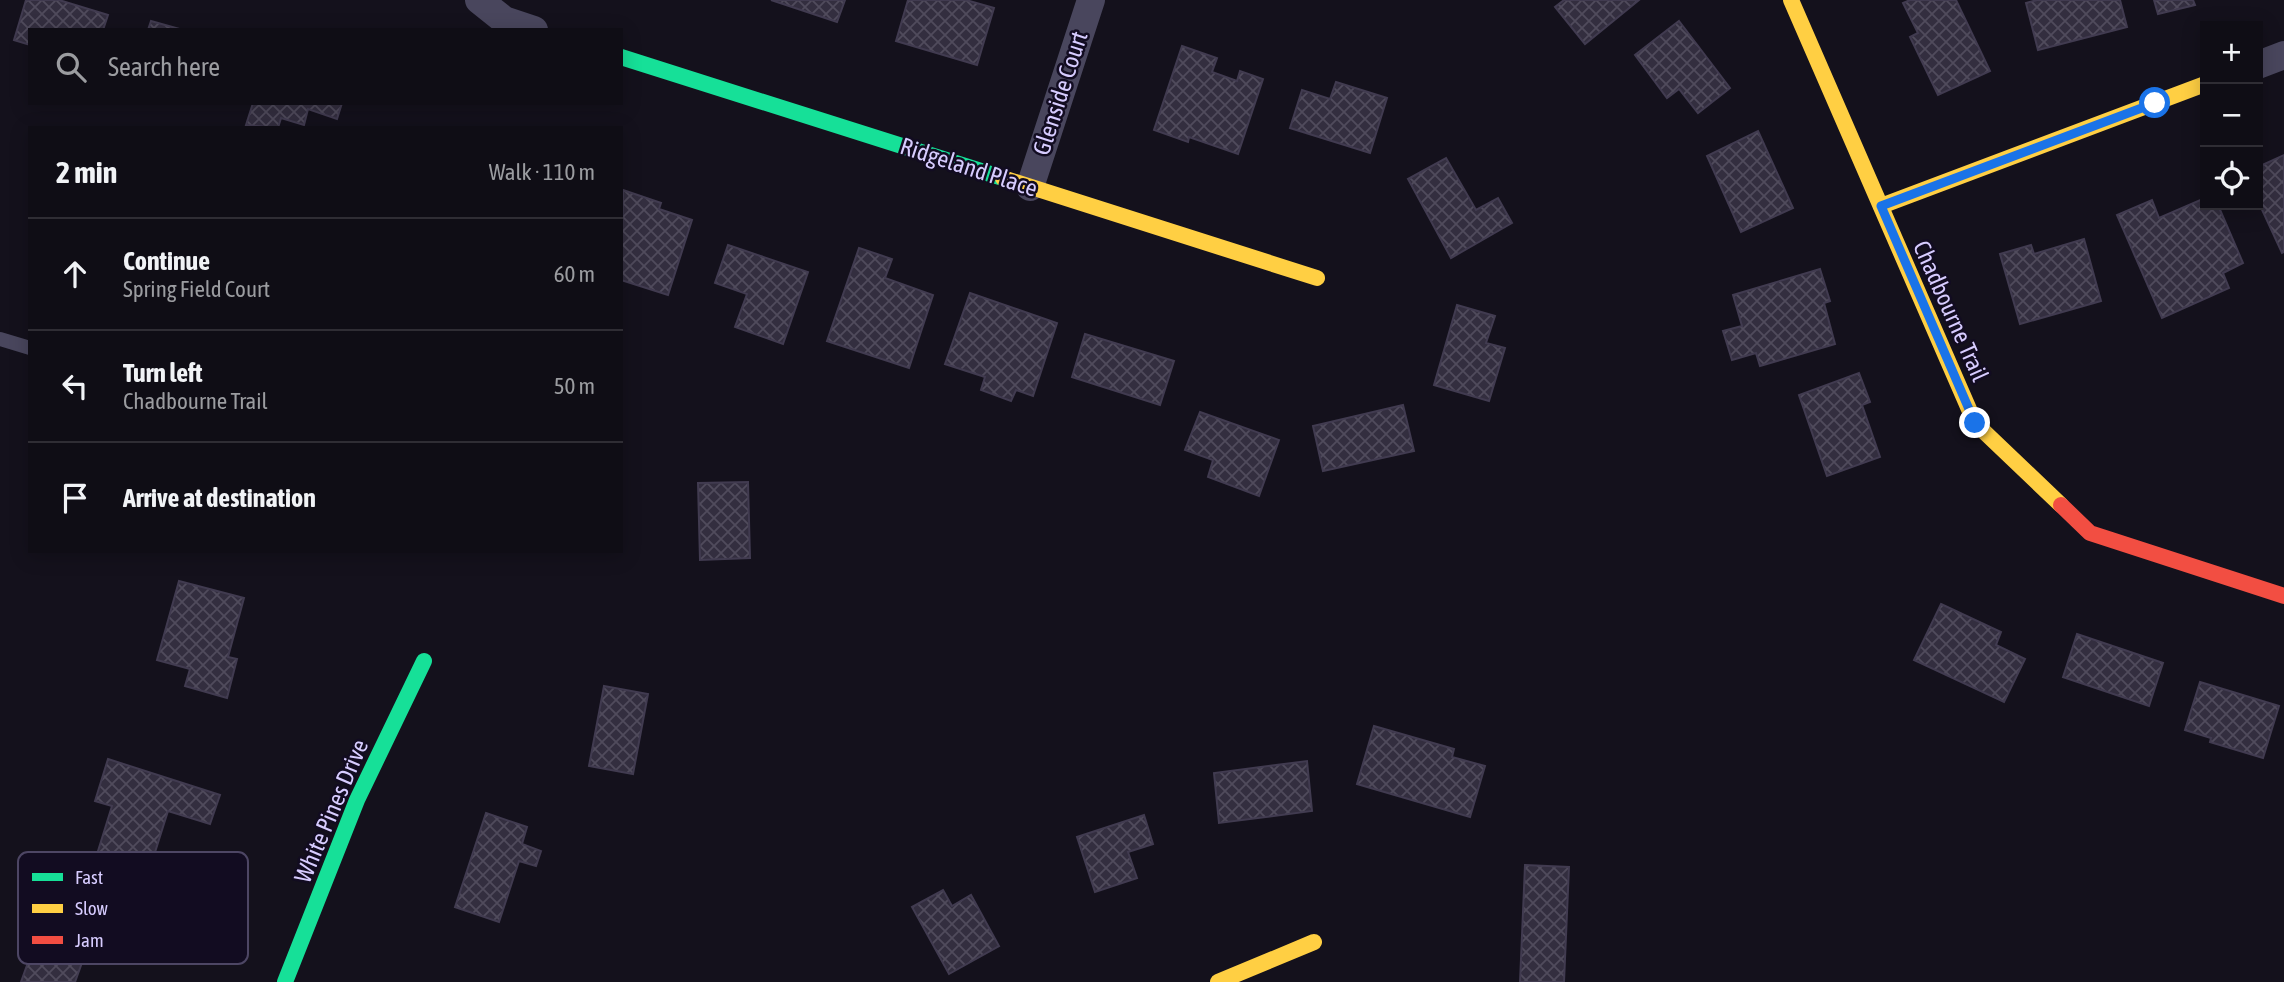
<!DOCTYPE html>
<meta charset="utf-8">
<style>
body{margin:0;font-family:"Asap Condensed",sans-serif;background:#1d1b22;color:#f1f3f6}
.controls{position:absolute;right:21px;top:21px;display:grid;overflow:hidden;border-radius:0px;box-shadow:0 4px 18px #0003}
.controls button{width:63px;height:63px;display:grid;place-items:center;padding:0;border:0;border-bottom:2px solid #2f2d34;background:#0f0d15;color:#f1f3f6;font:35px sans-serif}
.stop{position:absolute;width:21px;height:21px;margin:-16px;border:5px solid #1a73e8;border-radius:50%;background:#fff}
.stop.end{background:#1a73e8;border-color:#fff;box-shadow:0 2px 7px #0008}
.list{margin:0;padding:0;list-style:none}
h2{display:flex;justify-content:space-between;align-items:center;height:91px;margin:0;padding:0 28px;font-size:30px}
h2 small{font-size:23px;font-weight:400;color:#9b9ca0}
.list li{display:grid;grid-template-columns:46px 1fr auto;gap:21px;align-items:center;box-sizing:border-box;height:112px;padding:0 28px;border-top:2px solid #2f2d34}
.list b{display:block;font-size:26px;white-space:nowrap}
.list p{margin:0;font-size:23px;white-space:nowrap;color:#9b9ca0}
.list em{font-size:23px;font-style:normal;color:#9b9ca0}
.icon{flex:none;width:38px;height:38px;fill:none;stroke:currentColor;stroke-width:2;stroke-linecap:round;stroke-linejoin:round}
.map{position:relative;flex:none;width:2284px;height:982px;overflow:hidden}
.search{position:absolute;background:#0f0d15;box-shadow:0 4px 18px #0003;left:28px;top:28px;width:595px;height:77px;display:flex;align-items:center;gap:18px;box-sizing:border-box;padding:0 24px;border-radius:0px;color:#9b9ca0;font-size:26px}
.panel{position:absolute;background:#0f0d15;box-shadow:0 4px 18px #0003;left:28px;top:126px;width:595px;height:427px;border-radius:0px}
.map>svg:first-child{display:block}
</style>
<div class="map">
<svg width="2284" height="982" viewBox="0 0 2284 982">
<defs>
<pattern id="building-cross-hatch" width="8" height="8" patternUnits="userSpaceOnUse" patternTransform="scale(1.75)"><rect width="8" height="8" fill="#332e3f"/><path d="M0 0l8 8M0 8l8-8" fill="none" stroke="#504b5c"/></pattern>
</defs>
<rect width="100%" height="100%" fill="#14111c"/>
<g fill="url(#building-cross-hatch)" stroke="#413b50" stroke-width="2">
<path d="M26,0H59L108,15L103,30H30V45L14,40Z"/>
<path d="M771,0H845L837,22Z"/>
<path d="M908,0H966L994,8L977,65L896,41Z"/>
<path d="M1564,0H1639L1585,44L1555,7Z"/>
<path d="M1910,0H1956L1990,71L1938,95L1910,37L1918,33L1903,3Z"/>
<path d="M2037,0H2120L2127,27L2038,50L2026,3Z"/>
<path d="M2154,0H2193L2195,5L2158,14Z"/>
<path d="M151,21L183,30H148Z"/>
<path d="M1679,21L1730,88L1698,113L1679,89L1667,98L1635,55Z"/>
<path d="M1182,46L1217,58L1212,72L1237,81L1240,71L1263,79L1238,154L1189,137L1188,142L1154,130Z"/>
<path d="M1336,82L1387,98L1370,153L1290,128L1302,90L1330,99Z"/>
<path d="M253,103H342L337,119L308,109L304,125L281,118L278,128L246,125Z"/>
<path d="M1758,131L1793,208L1741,232L1707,156Z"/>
<path d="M2284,155V252L2282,253L2258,201V167Z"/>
<path d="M1446,158L1476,210L1498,198L1512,223L1451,258L1408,179Z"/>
<path d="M623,190L661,203L659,209L692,220L668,295L621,280Z"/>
<path d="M2205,198V205H2218L2243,263L2223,273L2229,288L2162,318L2117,215L2152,200L2159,218Z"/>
<path d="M2084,239L2101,301L2020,324L2000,254L2031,245L2034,254Z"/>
<path d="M728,245L808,272L783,344L735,327L747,294L715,283Z"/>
<path d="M859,248L892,259L885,278L933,295L909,368L827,341Z"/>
<path d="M1820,269L1830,301L1824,303L1835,344L1760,366L1756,353L1732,360L1723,331L1742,326L1733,295Z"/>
<path d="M970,293L1057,323L1033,396L1016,390L1011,401L981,390L985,377L945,364Z"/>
<path d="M1457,305L1495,316L1486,343L1505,348L1489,401L1434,385Z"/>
<path d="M1085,334L1174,361L1160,405L1072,377Z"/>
<path d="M1859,373L1870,402L1862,405L1880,457L1827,476L1799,395Z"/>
<path d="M1403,405L1414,451L1323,471L1313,426Z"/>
<path d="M1200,412L1279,440L1259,496L1208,477L1213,460L1185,450Z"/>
<path d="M748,482L750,558L700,560L698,483Z"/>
<path d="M179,581L244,598L228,657L237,659L227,698L185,686L190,669L157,660Z"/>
<path d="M1941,604L2001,632L1996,645L2025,659L2004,702L1914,660Z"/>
<path d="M2077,634L2163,663L2149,706L2063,677Z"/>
<path d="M2200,682L2279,706L2263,758L2210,742L2211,738L2185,730Z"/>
<path d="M604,686L648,694L633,774L589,766Z"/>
<path d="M1374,726L1454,749L1452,757L1485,766L1470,817L1357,784Z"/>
<path d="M108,759L220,795L210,824L168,811L145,884L93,867L112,806L95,801Z"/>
<path d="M1307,761L1312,811L1219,823L1214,773Z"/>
<path d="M486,813L527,827L522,844L541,851L536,866L519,861L499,922L455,907Z"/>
<path d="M1144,815L1153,844L1128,852L1137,878L1095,892L1077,837Z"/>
<path d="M1525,865L1569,867L1564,982H1520Z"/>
<path d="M943,890L952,906L971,895L999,946L949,974L912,907Z"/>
<path d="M45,915L93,932L75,982H21Z"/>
</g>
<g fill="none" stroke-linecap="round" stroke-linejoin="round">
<path stroke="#49465d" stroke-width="14" d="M0,339L30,348"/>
<g stroke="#49465d" stroke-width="28">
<path d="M479,0L504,20L534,30"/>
<path d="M2258,65L2284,55"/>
<path d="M1030,187L1091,0"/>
</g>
<g stroke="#16e098" stroke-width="16">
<path d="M621,57L1003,178"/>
<path d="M285,982L357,800L424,661"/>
</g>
<g stroke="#ffcf43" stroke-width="16">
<path d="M1791,0L1975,423L2061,505"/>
<path d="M1003,178L1317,278"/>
<path d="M1881,206L2205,84"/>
<path d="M1218,982L1314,942"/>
</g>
<path stroke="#f24e42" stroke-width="16" d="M2061,505L2090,533L2284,596"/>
</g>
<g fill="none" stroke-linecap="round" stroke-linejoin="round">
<path stroke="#1a73e8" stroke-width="9" d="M1975,423L1881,206L2155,103"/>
</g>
<g text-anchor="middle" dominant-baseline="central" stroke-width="5" stroke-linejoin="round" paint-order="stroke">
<g font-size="24" fill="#d7ccff" stroke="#120c21">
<text transform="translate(1060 93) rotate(-72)">Glenside Court</text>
<text transform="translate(969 167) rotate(18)">Ridgeland Place</text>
<text transform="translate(1951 311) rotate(66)">Chadbourne Trail</text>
<text transform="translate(331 811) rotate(-67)">White Pines Drive</text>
</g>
</g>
<rect x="18" y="852" width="230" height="112" rx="10" fill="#120c21" stroke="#4d4664" stroke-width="2"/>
<rect x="32" y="873" width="31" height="8" fill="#16e098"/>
<rect x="32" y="904" width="31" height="9" fill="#ffcf43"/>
<rect x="32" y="936" width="31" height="8" fill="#f24e42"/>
<g font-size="19" fill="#d7ccff">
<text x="75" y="884">Fast</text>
<text x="75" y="915">Slow</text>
<text x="75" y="947">Jam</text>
</g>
</svg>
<div class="controls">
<button>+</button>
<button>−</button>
<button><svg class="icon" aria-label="locate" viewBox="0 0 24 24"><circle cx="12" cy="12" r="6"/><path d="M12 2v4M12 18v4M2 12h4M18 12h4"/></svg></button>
</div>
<div class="stop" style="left:2155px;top:103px"></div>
<div class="stop end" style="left:1975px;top:423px"></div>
<div class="search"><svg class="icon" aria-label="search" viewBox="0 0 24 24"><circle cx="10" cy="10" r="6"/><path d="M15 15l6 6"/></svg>Search here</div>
<section class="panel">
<h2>2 min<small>Walk · 110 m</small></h2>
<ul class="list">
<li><svg class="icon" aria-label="ahead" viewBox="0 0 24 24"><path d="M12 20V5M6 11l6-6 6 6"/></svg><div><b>Continue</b><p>Spring Field Court</p></div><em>60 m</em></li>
<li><svg class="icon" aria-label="left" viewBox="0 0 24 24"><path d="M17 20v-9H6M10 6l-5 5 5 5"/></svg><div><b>Turn left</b><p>Chadbourne Trail</p></div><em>50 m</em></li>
<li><svg class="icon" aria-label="arrive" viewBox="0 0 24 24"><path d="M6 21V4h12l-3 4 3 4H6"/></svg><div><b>Arrive at destination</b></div></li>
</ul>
</section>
</div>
